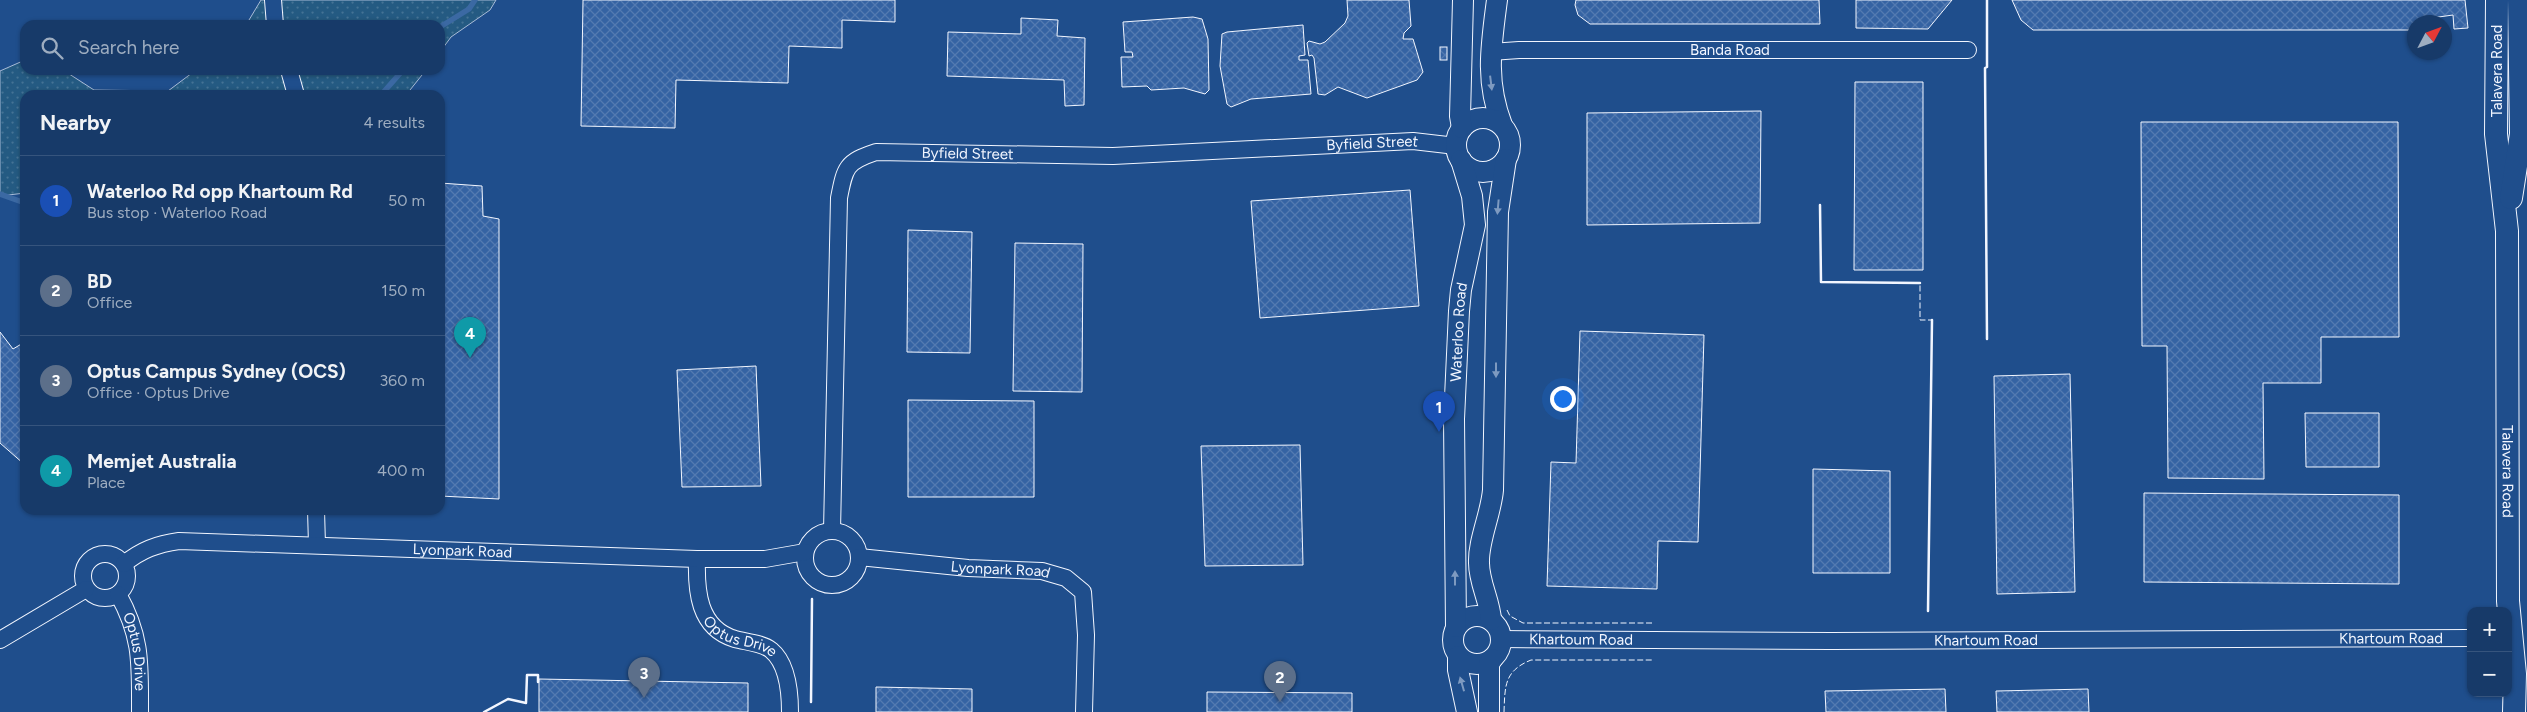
<!DOCTYPE html>
<meta charset="utf-8">
<style>
body{margin:0;font-family:Figtree,sans-serif;background:#244571;color:#f1f3f6}
.controls{position:absolute;right:15px;bottom:15px;display:grid;overflow:hidden;border-radius:10px;box-shadow:0 1px 4px #0004}
.controls button{width:45px;height:45px;display:grid;place-items:center;padding:0;border:0;border-bottom:1px solid #36547d;background:#173a69;color:#f1f3f6;font:25px sans-serif}
.compass{position:absolute;left:2407px;top:15px;width:45px;height:45px;border-radius:50%;background:#173a69;box-shadow:0 1px 4px #0004;rotate:49deg}
.you{position:absolute;left:1562px;top:398px;width:18px;height:18px;margin:-12px;border:4px solid #fff;border-radius:50%;background:#1a73e8;box-shadow:0 0 0 8px #1a73e833}
.badge{display:grid;place-items:center;width:32px;height:32px;border-radius:50%;background:#e69b98;color:#fff;font-size:16px;font-weight:700}
.pin{position:absolute;translate:-50% -41px;filter:drop-shadow(0 1px 2px #0008)}
.pin::after{content:'';position:absolute;top:26px;width:18px;height:15px;background:inherit;clip-path:polygon(0 0,100% 0,50% 100%)}
.list{margin:0;padding:0;list-style:none}
h2{display:flex;justify-content:space-between;align-items:center;height:65px;margin:0;padding:0 20px;font-size:21px}
h2 small{font-size:16px;font-weight:400;color:#9eadc0}
.list li{display:grid;grid-template-columns:32px 1fr auto;gap:15px;align-items:center;box-sizing:border-box;height:90px;padding:0 20px;border-top:1px solid #36547d}
.list b{display:block;font-size:19px;white-space:nowrap}
.list p{margin:0;font-size:16px;white-space:nowrap;color:#9eadc0}
.list em{font-size:16px;font-style:normal;color:#9eadc0}
.icon{flex:none;width:28px;height:28px;fill:none;stroke:currentColor;stroke-width:2;stroke-linecap:round;stroke-linejoin:round}
.map{position:relative;flex:none;width:2527px;height:712px;overflow:hidden}
.search{position:absolute;background:#173a69;box-shadow:0 1px 4px #0004;left:20px;top:20px;width:425px;height:55px;display:flex;align-items:center;gap:12px;box-sizing:border-box;padding:0 18px;border-radius:15px;color:#9eadc0;font-size:19px}
.panel{position:absolute;background:#173a69;box-shadow:0 1px 4px #0004;left:20px;top:90px;width:425px;height:425px;border-radius:15px}
.map>svg:first-child{display:block}
</style>
<div class="map">
<svg width="2527" height="712" viewBox="0 0 2527 712">
<defs>
<pattern id="park-dots" width="8" height="8" patternUnits="userSpaceOnUse" patternTransform="scale(1.25)"><rect width="8" height="8" fill="#245a82"/><path d="M2 2h.1M6 6h.1" fill="none" stroke="#447295" stroke-width="1.8" stroke-linecap="round"/></pattern>
<pattern id="building-cross-hatch" width="8" height="8" patternUnits="userSpaceOnUse" patternTransform="scale(1.25)"><rect width="8" height="8" fill="#3563a3"/><path d="M0 0l8 8M0 8l8-8" fill="none" stroke="#537ab1"/></pattern>
</defs>
<rect width="100%" height="100%" fill="#1f4e8c"/>
<g fill="url(#park-dots)" stroke="#a8bbd7">
<path d="M261,0H496L490,10L451,37L440,52V25H246Z"/>
<path d="M25,60V70H63L94,90L168,91L196,70H426L406,95H25V193L0,196V71Z"/>
</g>
<g fill="none" stroke-linecap="round" stroke-linejoin="round">
<g stroke="#3b69a3" stroke-width="5.5">
<path d="M440,27L469,9L475,0"/>
<path d="M381,95L403,70"/>
<path d="M0,194L25,203"/>
</g>
</g>
<g fill="url(#building-cross-hatch)" stroke="#f2f6ff">
<path d="M583,0H895V22L842,20V48L789,46L788,83L676,80L675,128L581,126Z"/>
<path d="M1347,0H1409L1411,26L1404,33L1403,39H1413L1423,72L1417,80L1367,98L1338,87L1325,95L1318,94L1314,58L1312,55L1309,56L1307,43L1309,41L1320,44L1325,42L1345,23L1348,16Z"/>
<path d="M1576,0H1819L1820,24H1590L1578,15L1575,5Z"/>
<path d="M1856,0H1952L1928,29L1856,28Z"/>
<path d="M2012,0H2465L2468,28L2454,29L2453,15L2424,19V22H2414V30H2033L2021,20Z"/>
<path d="M1193,17L1202,19L1208,39L1209,90L1205,94L1184,88L1151,90L1147,86L1122,87L1121,57H1133L1132,52H1125L1123,22Z"/>
<path d="M1021,18L1058,20L1057,36L1085,38L1084,105L1065,106L1064,80L947,76L948,32L1021,34Z"/>
<path d="M1303,25L1305,55L1299,56V60H1308L1311,94L1251,99L1231,107L1227,104L1220,66L1222,34L1227,32Z"/>
<rect x="1440" y="47" width="7" height="13"/>
<path d="M1855,82H1923V270H1854Z"/>
<path d="M1761,111L1760,223L1587,225V113Z"/>
<path d="M2141,122H2398L2399,337H2321V383H2263L2264,479L2168,478L2167,346H2142Z"/>
<path d="M440,183L482,186L483,216L499,219V499L440,496Z"/>
<path d="M1410,190L1419,306L1260,318L1251,201Z"/>
<path d="M908,230L972,232L970,353L907,352Z"/>
<path d="M1015,243L1083,244L1082,392L1013,391Z"/>
<path d="M1580,331L1704,335L1698,542L1658,541L1657,589L1547,586L1551,462L1576,463Z"/>
<path d="M0,332L13,349L23,343L25,347V465L0,443Z"/>
<path d="M756,366L761,486L682,487L677,370Z"/>
<path d="M2070,374L2075,592L1997,594L1994,376Z"/>
<path d="M908,400L1034,401V497H908Z"/>
<path d="M2305,413H2379V467H2306Z"/>
<path d="M1300,445L1303,565L1205,566L1201,446Z"/>
<path d="M1813,469L1890,471V573H1813Z"/>
<path d="M2144,493L2399,495V584L2144,582Z"/>
<path d="M539,679L748,683V712H539Z"/>
<path d="M876,687L972,689V712H876Z"/>
<path d="M1945,689L1946,712H1826L1825,691Z"/>
<path d="M2088,689L2089,712H1997L1996,691Z"/>
<path d="M1207,692L1352,693V712H1207Z"/>
</g>
<g fill="none" stroke-linecap="round" stroke-linejoin="round">
<defs>
<g id="minor">
<path d="M273,0L275,25"/>
<path id="s1" d="M1491,52L1519,50H1968"/>
<path d="M289,70L296,95"/>
<path d="M316,510L317,545"/>
<circle cx="832" cy="558" r="27"/>
<path id="s2" d="M832,531L839,198C845,167 846,162 876,152L1113,156L1413,141L1456,146"/>
<circle cx="105" cy="576" r="22"/>
<path id="s3" d="M859,557L968,568L1042,571L1066,578L1083,592L1086,635L1084,712"/>
<path id="s4" d="M697,559C696,590 698,628 735,639C746,642 762,643 771,650C788,664 790,692 790,712"/>
<path id="s5" d="M124,564C141,550 157,544 179,541L697,559H765L805,552"/>
<path id="s6" d="M118,594C142,637 140,664 140,712"/>
<path id="s7" d="M1501,639L1832,641L2471,638"/>
<path d="M0,640L86,589"/>
</g>
<g id="tertiary">
<path d="M1497,0C1491,46 1485,81 1502,125"/>
<circle cx="1483" cy="145" r="27"/>
<path d="M1462,128L1460,116L1463,0"/>
<circle cx="1477" cy="640" r="24"/>
<path d="M1491,620C1490,601 1479,583 1479,563C1478,541 1491,514 1493,490L1498,212L1506,159"/>
<path id="s8" d="M1456,627L1454,419L1459,311L1461,290L1475,225L1472,196L1461,160"/>
<path d="M1458,656V670L1467,712"/>
<path d="M1489,712V664L1492,659"/>
</g>
<g id="secondary">
<path id="s9" d="M2497,0L2496,134L2507,231L2508,601L2515,674L2514,712"/>
<path d="M2511,198L2521,134L2519,0"/>
</g>
</defs>
<use href="#minor" stroke="#f2f6ff" stroke-width="18"/>
<use href="#tertiary" stroke="#f2f6ff" stroke-width="22"/>
<use href="#secondary" stroke="#f2f6ff" stroke-width="24"/>
<use href="#minor" stroke="#1f4e8c" stroke-width="16"/>
<use href="#tertiary" stroke="#1f4e8c" stroke-width="20"/>
<use href="#secondary" stroke="#1f4e8c" stroke-width="22"/>
<g stroke="#f2f6ff" stroke-width="1" stroke-dasharray="6 2.5" stroke-linecap="butt">
<path d="M1820,205L1821,282L1920,283V320H1932"/>
<path d="M1507,610L1510,616L1523,623H1653"/>
<path d="M1504,712C1505,686 1504,671 1531,660H1654"/>
</g>
<g stroke="#f2f6ff" stroke-width="2.5">
<path d="M1820,205L1821,282L1920,283"/>
<path d="M1987,339L1985,68L1987,67V0"/>
<path d="M1928,611L1932,320"/>
<path d="M811,702L812,599"/>
<path d="M484,712L508,699L526,703L527,675H538V682"/>
</g>
</g>
<defs><path id="oneway-solid" d="M-6-.8H1V-3.2L6.5 0L1 3.2V.8H-6Z" transform="scale(1.25)"/></defs>
<g fill="#7e9ac0">
<use href="#oneway-solid" transform="translate(1491 83) rotate(83)"/>
<use href="#oneway-solid" transform="translate(1498 207) rotate(95)"/>
<use href="#oneway-solid" transform="translate(1496 370) rotate(90)"/>
<use href="#oneway-solid" transform="translate(1455 578) rotate(-90)"/>
<use href="#oneway-solid" transform="translate(1462 684) rotate(-106)"/>
</g>
<g text-anchor="middle" dominant-baseline="central" stroke-width="4" stroke-linejoin="round" paint-order="stroke">
<g font-size="15" fill="#f2f6ff" stroke="#1f4e8c">
<text stroke="none"><textPath href="#s1" startOffset="239">Banda Road</textPath></text>
<text transform="translate(2497 71) rotate(-90)">Talavera Road</text>
<text stroke="none"><textPath href="#s2" startOffset="894">Byfield Street</textPath></text>
<text stroke="none"><textPath href="#s2" startOffset="489">Byfield Street</textPath></text>
<text stroke="none"><textPath href="#s8" startOffset="295">Waterloo Road</textPath></text>
<text stroke="none"><textPath href="#s9" startOffset="472">Talavera Road</textPath></text>
<text stroke="none"><textPath href="#s5" startOffset="344">Lyonpark Road</textPath></text>
<text stroke="none"><textPath href="#s3" startOffset="142">Lyonpark Road</textPath></text>
<text stroke="none"><textPath href="#s4" startOffset="100">Optus Drive</textPath></text>
<text stroke="none"><textPath href="#s7" startOffset="890">Khartoum Road</textPath></text>
<text stroke="none"><textPath href="#s7" startOffset="80">Khartoum Road</textPath></text>
<text stroke="none"><textPath href="#s7" startOffset="485">Khartoum Road</textPath></text>
<text stroke="none"><textPath href="#s6" startOffset="61">Optus Drive</textPath></text>
</g>
</g>
</svg>
<div class="controls">
<button>+</button>
<button>−</button>
</div>
<svg class="compass" viewBox="-18 -18 36 36"><path d="M0-13l5 13h-10z" fill="#e53935"/><path d="M0 13l5-13h-10z" fill="#9eadc0"/></svg>
<div class="you"></div>
<div class="pin badge" style="left:1439px;top:432px;background:#1a4fb4">1</div>
<div class="pin badge" style="left:1280px;top:702px;background:#5c6f8a">2</div>
<div class="pin badge" style="left:644px;top:698px;background:#5c6f8a">3</div>
<div class="pin badge" style="left:470px;top:358px;background:#0f9aa8">4</div>
<div class="search"><svg class="icon" aria-label="search" viewBox="0 0 24 24"><circle cx="10" cy="10" r="6"/><path d="M15 15l6 6"/></svg>Search here</div>
<section class="panel">
<h2>Nearby<small>4 results</small></h2>
<ul class="list">
<li><span class="badge" style="background:#1a4fb4">1</span><div><b>Waterloo Rd opp Khartoum Rd</b><p>Bus stop · Waterloo Road</p></div><em>50 m</em></li>
<li><span class="badge" style="background:#5c6f8a">2</span><div><b>BD</b><p>Office</p></div><em>150 m</em></li>
<li><span class="badge" style="background:#5c6f8a">3</span><div><b>Optus Campus Sydney (OCS)</b><p>Office · Optus Drive</p></div><em>360 m</em></li>
<li><span class="badge" style="background:#0f9aa8">4</span><div><b>Memjet Australia</b><p>Place</p></div><em>400 m</em></li>
</ul>
</section>
</div>
